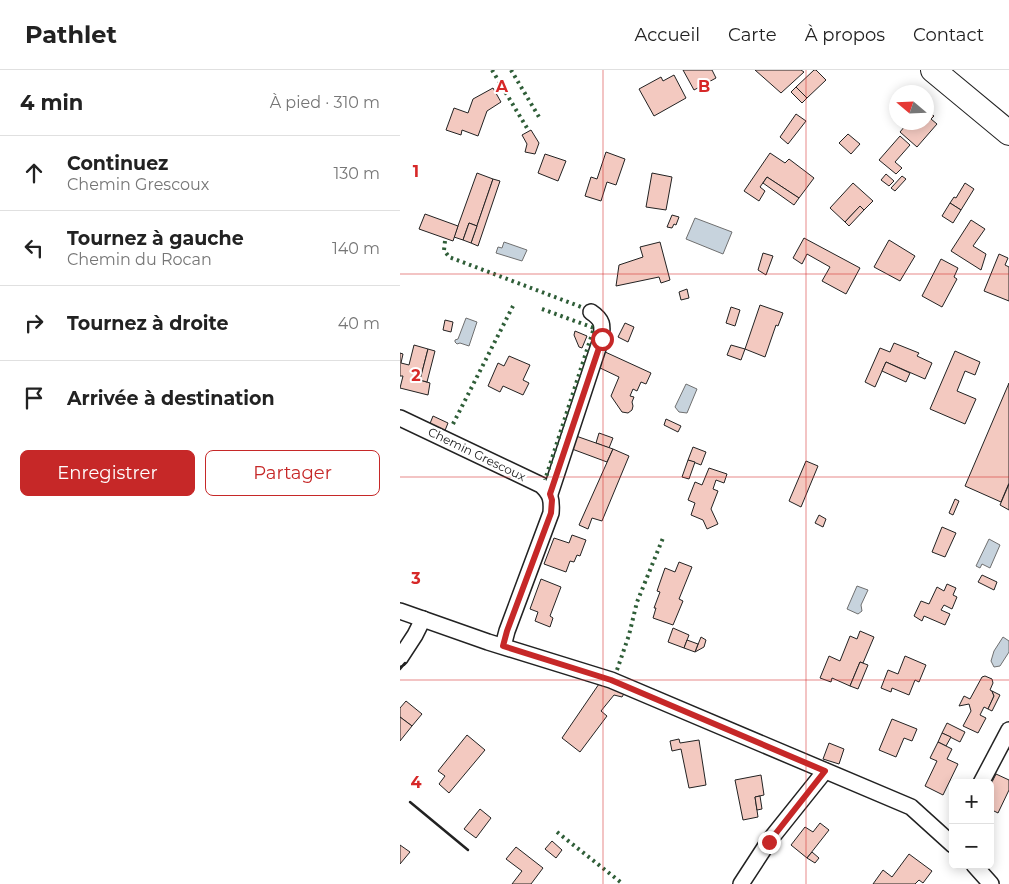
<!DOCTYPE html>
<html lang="fr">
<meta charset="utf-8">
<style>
body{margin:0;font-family:Montserrat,sans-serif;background:#f6f6f6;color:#222}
.controls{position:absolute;right:15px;bottom:15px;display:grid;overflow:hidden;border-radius:8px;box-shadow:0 2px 12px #0003}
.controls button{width:45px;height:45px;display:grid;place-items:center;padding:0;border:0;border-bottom:1px solid #e0e0e0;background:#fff;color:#222;font:25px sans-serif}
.compass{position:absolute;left:489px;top:15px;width:45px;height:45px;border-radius:50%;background:#fff;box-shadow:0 2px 12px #0003;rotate:289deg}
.stop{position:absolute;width:15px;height:15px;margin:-11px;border:4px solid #c62828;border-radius:50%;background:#fff}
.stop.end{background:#c62828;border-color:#fff;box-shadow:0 1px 5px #0008}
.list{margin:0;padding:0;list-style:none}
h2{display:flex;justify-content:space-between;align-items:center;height:65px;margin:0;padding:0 20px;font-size:21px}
h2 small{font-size:16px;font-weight:400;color:#767676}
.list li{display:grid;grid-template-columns:32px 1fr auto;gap:15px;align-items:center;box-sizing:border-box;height:75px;padding:0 20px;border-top:1px solid #e0e0e0}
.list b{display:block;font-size:19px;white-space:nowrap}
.list p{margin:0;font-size:16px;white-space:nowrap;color:#767676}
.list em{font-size:16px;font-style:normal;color:#767676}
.actions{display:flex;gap:10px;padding:15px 20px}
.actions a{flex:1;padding:11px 0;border:1px solid #c62828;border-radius:8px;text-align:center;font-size:18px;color:#c62828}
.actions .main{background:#c62828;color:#fff}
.icon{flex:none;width:28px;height:28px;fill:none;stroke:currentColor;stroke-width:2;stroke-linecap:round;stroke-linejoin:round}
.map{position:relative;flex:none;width:609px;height:814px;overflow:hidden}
header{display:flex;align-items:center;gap:30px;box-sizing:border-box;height:70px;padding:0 25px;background:#fff;border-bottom:1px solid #e0e0e0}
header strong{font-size:24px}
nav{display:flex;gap:28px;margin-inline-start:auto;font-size:18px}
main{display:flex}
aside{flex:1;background:#fff}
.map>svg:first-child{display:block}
</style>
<header>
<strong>Pathlet</strong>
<nav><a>Accueil</a><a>Carte</a><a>À propos</a><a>Contact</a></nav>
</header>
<main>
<aside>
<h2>4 min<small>À pied · 310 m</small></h2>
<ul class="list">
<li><svg class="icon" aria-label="ahead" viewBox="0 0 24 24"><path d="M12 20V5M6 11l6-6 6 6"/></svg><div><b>Continuez</b><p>Chemin Grescoux</p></div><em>130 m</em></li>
<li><svg class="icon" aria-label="left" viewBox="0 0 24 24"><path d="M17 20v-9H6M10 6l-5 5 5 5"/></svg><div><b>Tournez à gauche</b><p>Chemin du Rocan</p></div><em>140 m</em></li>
<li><svg class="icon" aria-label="right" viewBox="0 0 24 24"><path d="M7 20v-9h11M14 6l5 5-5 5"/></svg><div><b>Tournez à droite</b></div><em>40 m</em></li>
<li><svg class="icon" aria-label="arrive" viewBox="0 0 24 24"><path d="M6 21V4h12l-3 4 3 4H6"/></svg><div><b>Arrivée à destination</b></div></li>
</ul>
<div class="actions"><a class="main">Enregistrer</a><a>Partager</a></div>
</aside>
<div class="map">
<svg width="609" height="814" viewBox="0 0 609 814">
<rect width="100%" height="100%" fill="#fff"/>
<g fill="#c7d3dd" stroke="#6f6f6f">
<path d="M295,148L332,162L323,184L286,169Z"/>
<path d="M104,172L127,180L122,191L96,183L98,177L102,178Z"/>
<path d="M66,248L77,252L69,276L60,273L57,274L55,272V270L58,269Z"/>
<path d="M286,314L297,319L287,343L279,342L275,337Z"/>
<path d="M589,469L600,475L590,498L582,494L580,498L576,496Z"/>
<path d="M457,516L468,520L461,535L462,541L458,544L447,539Z"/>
<path d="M603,567L609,571V582L600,596L594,597L591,591L594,581Z"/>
</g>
<g fill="#f3c9c0" stroke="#222">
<path d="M283,0H312L316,8L294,20Z"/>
<path d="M355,0H401L404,2L381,23Z"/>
<path d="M414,0H416L426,10L407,28L396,17Z"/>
<path d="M274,5L286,28L254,46L239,19L261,7L263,11Z"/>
<path d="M396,17L407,28L402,33L391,22Z"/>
<path d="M93,18L101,32L87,41L78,66L62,60L61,65L46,60L54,38L68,43L73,29Z"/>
<path d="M526,40L534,46L531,49L537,54L517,77L500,62L505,56L501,52H526Z"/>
<path d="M396,44L406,51L388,74L380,67Z"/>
<path d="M131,60L139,73L135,84L125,82L127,74L122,65Z"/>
<path d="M448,64L460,74L451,84L439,73Z"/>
<path d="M500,66L510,75L495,92L502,98L496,104L479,90Z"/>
<path d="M206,82L225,89L216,115L207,112L201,131L185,126L191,107L197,109Z"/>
<path d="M370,83L385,93L389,89L414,108L399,128L367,107L360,117L365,121L359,131L344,121Z"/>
<path d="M145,84L166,91L158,111L138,103Z"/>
<path d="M77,103L93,109L77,156L69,153L63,170L54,167Z"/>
<path d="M252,103L272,107L266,140L246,137Z"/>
<path d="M486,104L494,111L489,116L481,110Z"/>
<path d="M502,106L506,109L495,121L491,118Z"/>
<path d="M367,107L399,128L394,135L363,113Z"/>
<path d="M93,109L100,111L78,176L71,173Z"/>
<path d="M453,113L473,131L464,140L460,136L445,152L430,138Z"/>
<path d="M565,113L574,119L561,140L550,133L554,127L556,128Z"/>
<path d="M550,133L561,140L553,153L542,146Z"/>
<path d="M460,136L464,140L449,156L445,152Z"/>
<path d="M25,144L58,156L53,171L19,159Z"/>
<path d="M272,145L279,147L276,155L274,154L272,158L267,157Z"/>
<path d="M571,150L585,159L573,176L586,184L581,200L551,181Z"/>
<path d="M69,153L77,156L71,173L63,170Z"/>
<path d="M404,168L460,198L446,224L422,211L430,197L407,184L402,194L393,188Z"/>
<path d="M489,170L515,186L500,211L474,197Z"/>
<path d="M260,172L270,210L261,213L259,207L216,216L219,195L243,187L240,177Z"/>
<path d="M363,183L373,186L366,205L358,200Z"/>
<path d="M599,184L608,188L605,195L609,197V231L584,221Z"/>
<path d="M541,189L558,198L554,207L557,209L542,237L522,226Z"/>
<path d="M287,219L289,228L281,230L279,222Z"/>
<path d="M360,235L383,243L378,256L376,255L365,287L345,279Z"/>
<path d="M331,237L340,240L335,256L326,253Z"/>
<path d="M45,250L53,252L51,262L43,260Z"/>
<path d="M225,253L234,257L228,272L218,267Z"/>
<path d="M175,261L187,266L182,278L179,277L174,265Z"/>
<path d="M494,273L519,283L517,286L532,293L525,309L486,292L475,317L465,312L480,278L490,282Z"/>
<path d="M14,275L28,279L20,310L30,313L28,325L0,318L3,306H0V283L3,284L1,293L9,295Z"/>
<path d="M331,275L345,279L341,290L327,285Z"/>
<path d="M28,279L35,281L27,312L20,310Z"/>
<path d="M203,281L251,303L246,314L241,312L237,321L233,319L230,326L234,327L232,332L233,336L232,340L228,343L222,342L211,326L219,307L198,297Z"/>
<path d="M555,281L580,292L575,305L565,301L557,321L576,329L565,354L530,339Z"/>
<path d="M109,286L130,295L123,310L129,313L123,325L103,316L100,322L88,316L98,293L104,296Z"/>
<path d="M486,292L510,303L506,312L482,301Z"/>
<path d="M609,313V413L601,432L565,416Z"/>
<path d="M33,346L48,353L44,363L29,356Z"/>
<path d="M266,349L281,356L278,362L264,355Z"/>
<path d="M199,363L213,368L209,378L196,373Z"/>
<path d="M176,366L213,379L207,392L172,379Z"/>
<path d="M293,377L306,382L301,395L288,390Z"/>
<path d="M213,379L229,386L202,451L192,448L188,459L179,455Z"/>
<path d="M288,390L295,392L289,409L282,407Z"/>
<path d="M406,391L418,396L401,437L389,431Z"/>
<path d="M309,398L327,404L324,413L316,410L313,419L318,421L311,439L318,454L307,459L303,450L291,445L295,433L288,430L295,412L302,415Z"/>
<path d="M609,414V440L600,435Z"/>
<path d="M555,429L559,431L553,445L549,443Z"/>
<path d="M419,445L426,449L423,457L415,453Z"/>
<path d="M542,457L556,463L545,487L532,482Z"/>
<path d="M172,465L186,470L180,486L177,485L174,492L170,491L166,502L144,494L154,468L169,473Z"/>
<path d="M279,492L292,497L279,529L283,531L273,555L253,548L256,538H254L260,522L257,521L265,498L275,502Z"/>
<path d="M582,505L597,512L594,520L578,512Z"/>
<path d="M141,509L161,517L150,546L153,548L150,557L135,551L138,542L130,539Z"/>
<path d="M547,514L556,518L553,525L557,527L552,539L544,535L541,540L550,544L545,555L524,546L522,551L514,546L521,531L529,534L537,517L544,521Z"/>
<path d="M273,558L289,565L284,578L268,572Z"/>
<path d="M460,561L474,567L463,593L460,592L450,616L432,608L431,612L420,608L429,586L440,591L450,566L457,569Z"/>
<path d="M301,567L306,570L304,577L295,582Z"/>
<path d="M287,570L298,574L295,582L284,578Z"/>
<path d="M505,586L526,595L519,612L515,610L509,625L492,618L491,622L481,618L488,600L498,604Z"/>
<path d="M460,592L468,595L458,619L450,616Z"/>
<path d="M585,606L592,609L593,613L590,620L592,621L594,626L588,639L584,637L580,645L586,648L578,663L563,656L571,641L569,634L559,636L564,626L570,629L582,607Z"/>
<path d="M201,611L225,622L222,627L214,625L201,641L207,646L180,682L162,668Z"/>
<path d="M592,621L600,625L592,641L588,639L594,626Z"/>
<path d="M6,631L22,644L12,656L0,647V638Z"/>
<path d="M0,647L12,656L0,671Z"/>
<path d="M492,649L517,659L512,671L504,668L496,687L479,680Z"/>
<path d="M547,653L565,662L560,672L542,663Z"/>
<path d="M542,663L551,667L546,676L538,672Z"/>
<path d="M67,665L85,680L49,723L39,714L45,706L38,701Z"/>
<path d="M279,669L280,673L299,670L306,715L289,718L281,679L272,681L270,671Z"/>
<path d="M538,672L552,679L547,689L558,694L543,725L525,716L537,691L530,688Z"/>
<path d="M429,673L444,679L439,694L423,689Z"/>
<path d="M596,704L609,710V720L598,743L590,739V716Z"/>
<path d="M361,705L364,725L355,727L358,747L343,750L335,710Z"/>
<path d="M360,726L362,739L357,740L355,727Z"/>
<path d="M80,739L91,748L76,768L64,759Z"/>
<path d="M420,753L429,760L407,788L391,775L405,757L413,762Z"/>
<path d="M152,771L162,780L156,788L145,779Z"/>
<path d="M0,775L10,782L0,794Z"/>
<path d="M116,777L143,798L131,814H112L122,801L106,789Z"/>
<path d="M412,782L419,788L415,793L407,788Z"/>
<path d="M509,784L532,801L523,813L519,810L515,814H473L483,800L492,807Z"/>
</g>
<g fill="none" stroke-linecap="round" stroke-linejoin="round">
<defs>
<g id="minor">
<path d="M0,348L141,415C151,424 152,430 151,443L107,561L103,576"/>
<path d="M150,424L201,269C203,255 203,250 191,242"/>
<path d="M0,541L88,572L211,610L511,737L553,775"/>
<path d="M0,588L15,565L23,549"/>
<path d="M581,713L609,660"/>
<path d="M574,795L591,814"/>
<path d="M341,814L369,771L425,701"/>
</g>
<path id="primary" d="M533,0L609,63"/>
</defs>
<use href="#minor" stroke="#222" stroke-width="18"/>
<use href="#primary" stroke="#222" stroke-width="26"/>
<use href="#minor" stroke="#fff" stroke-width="15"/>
<use href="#primary" stroke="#fff" stroke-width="24"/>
<g stroke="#2f5e38" stroke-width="4" stroke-dasharray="2.5 4" stroke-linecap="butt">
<path d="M92,0L127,58"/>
<path d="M111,0L139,47"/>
<path d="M45,171L44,180L49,187L184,238"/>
<path d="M142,239L194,258L145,410"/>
<path d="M53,354L113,236"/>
<path d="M217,600L229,565L237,532L263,468"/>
<path d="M157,762L223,814"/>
</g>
<g stroke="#222" stroke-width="2.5">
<path d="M0,599L5,593"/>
<path d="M10,732L68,780"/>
</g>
</g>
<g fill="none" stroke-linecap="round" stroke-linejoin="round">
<path stroke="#c62828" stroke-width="6" d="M202,269L150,424L152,430L151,443L107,561L103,576L211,610L425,701L369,772"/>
</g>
<path fill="none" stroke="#d62828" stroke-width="1" stroke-opacity="0.55" d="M203,0V814M406,0V814M0,204H609M0,407H609M0,610H609"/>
<g text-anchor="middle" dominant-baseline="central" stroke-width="4" stroke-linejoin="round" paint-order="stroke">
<g font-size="12" fill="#222" stroke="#fff">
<text transform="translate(77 384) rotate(26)">Chemin Grescoux</text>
</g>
</g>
<g font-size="16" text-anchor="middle" font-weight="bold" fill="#d62828" stroke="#fff" stroke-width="4" stroke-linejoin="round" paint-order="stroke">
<text x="102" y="22">A</text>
<text x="304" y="22">B</text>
<text x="16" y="107">1</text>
<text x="16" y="311">2</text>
<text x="16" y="514">3</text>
<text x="16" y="718">4</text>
</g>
</svg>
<div class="controls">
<button>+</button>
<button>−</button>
</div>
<svg class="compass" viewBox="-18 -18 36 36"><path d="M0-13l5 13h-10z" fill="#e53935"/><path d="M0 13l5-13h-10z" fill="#767676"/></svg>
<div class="stop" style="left:202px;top:269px"></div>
<div class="stop end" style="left:369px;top:772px"></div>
</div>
</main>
